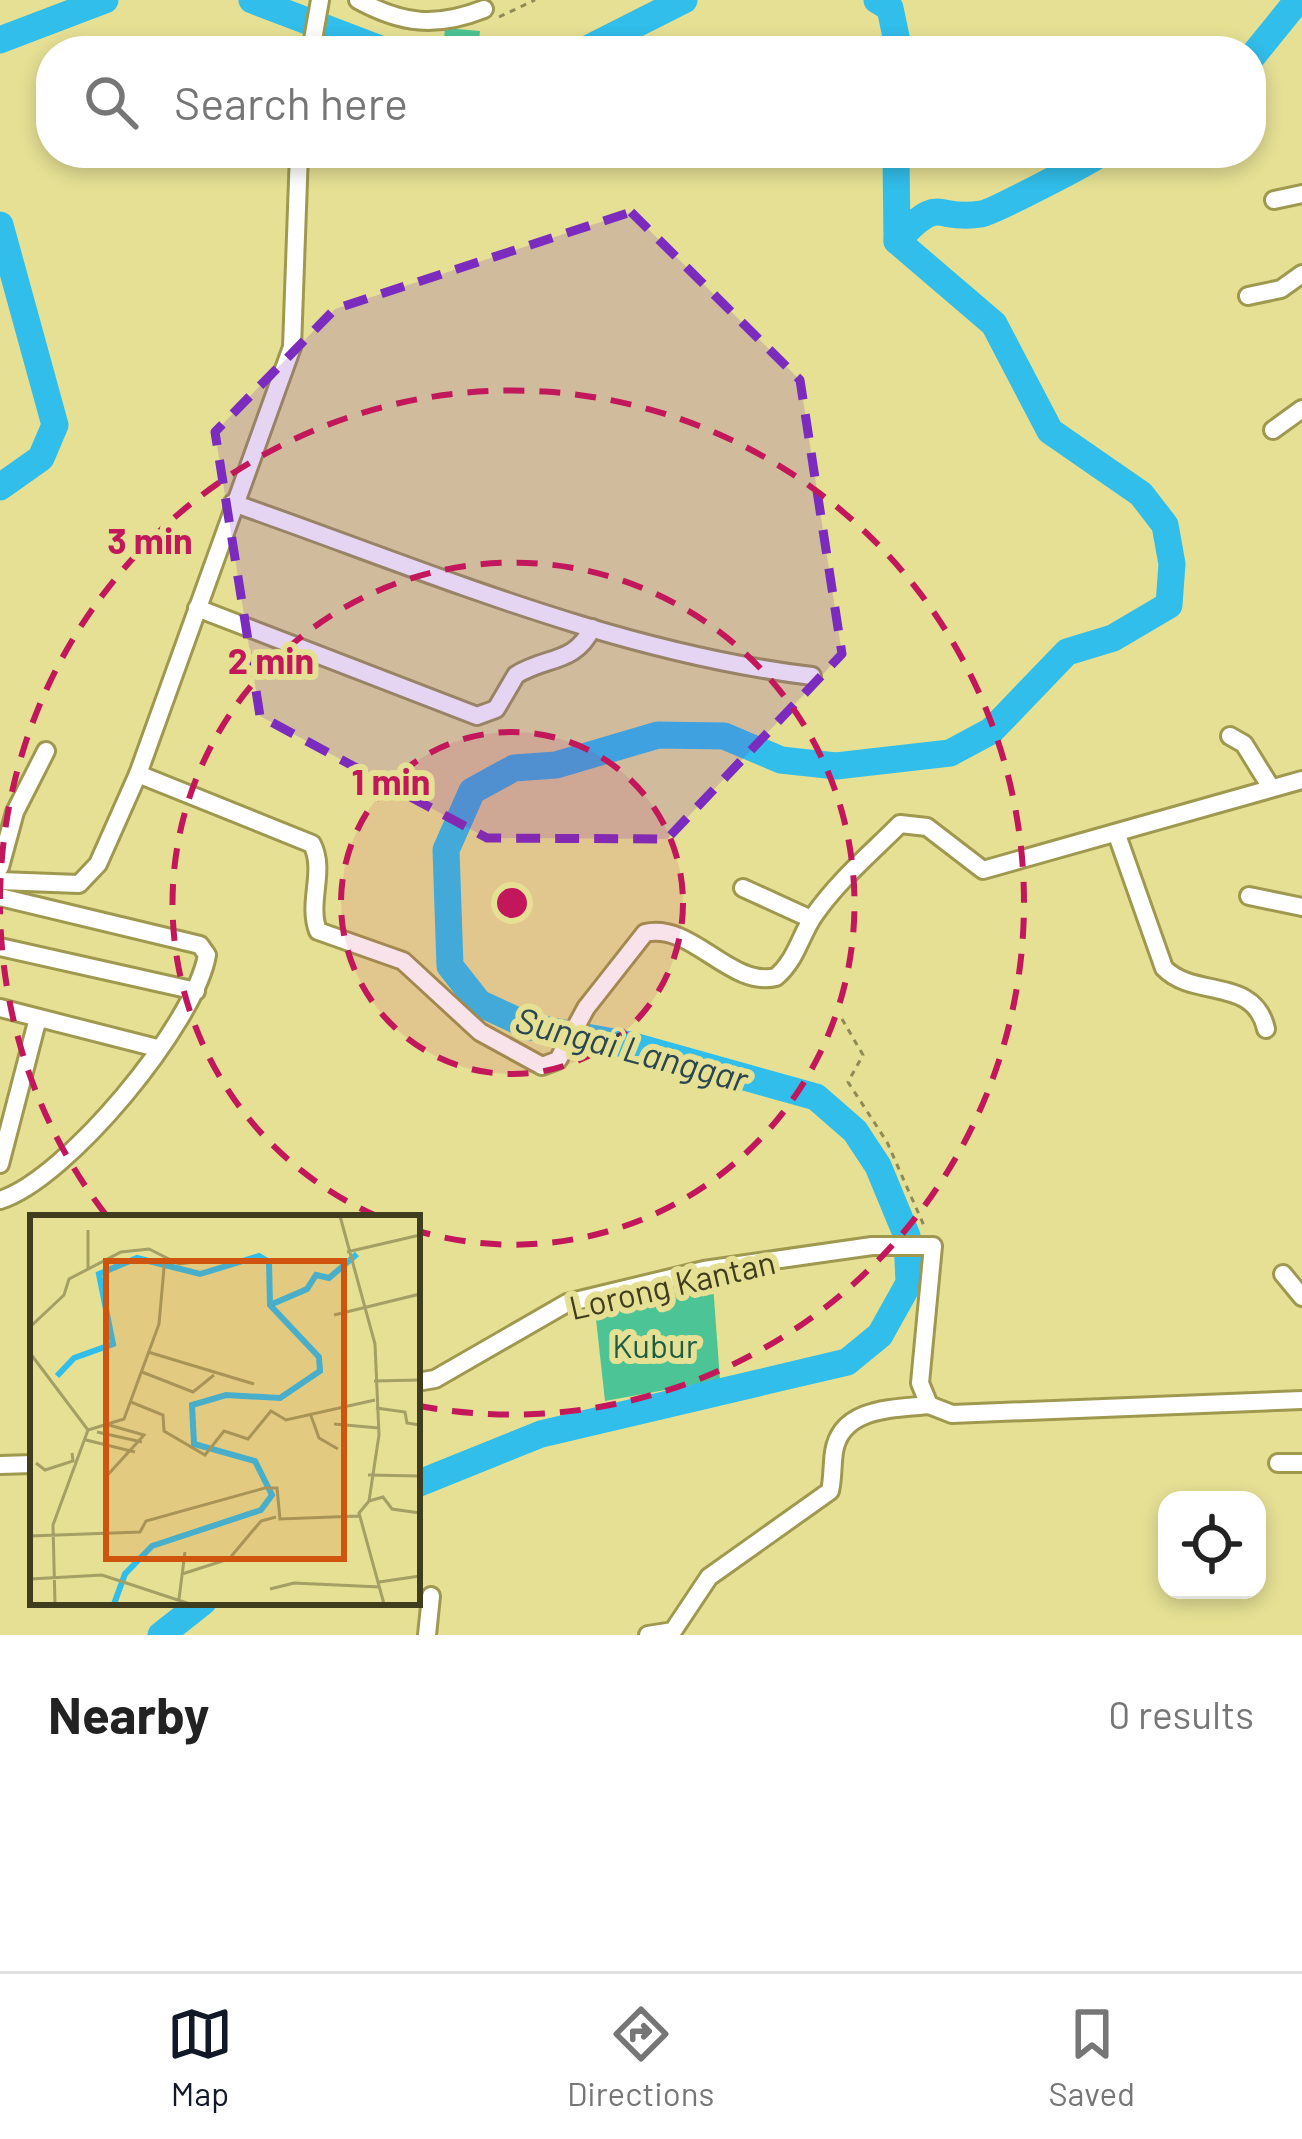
<!DOCTYPE html>
<style>
body{margin:0;font-family:Barlow,sans-serif;background:#f2f2f2;color:#222}
.controls{position:absolute;right:36px;bottom:36px;display:grid;overflow:hidden;border-radius:24px;box-shadow:0 6px 18px #0003}
.controls button{width:108px;height:108px;display:grid;place-items:center;padding:0;border:0;border-bottom:3px solid #e0e0e0;background:#fff;color:#222;font:60px sans-serif}
.list{margin:0;padding:0;list-style:none}
h2{display:flex;justify-content:space-between;align-items:center;height:156px;margin:0;padding:0 48px;font-size:51px}
h2 small{font-size:39px;font-weight:400;color:#767676}
.icon{flex:none;width:66px;height:66px;fill:none;stroke:currentColor;stroke-width:2;stroke-linecap:round;stroke-linejoin:round}
.map{position:relative;flex:none;width:1302px;height:1635px;overflow:hidden}
.search{position:absolute;background:#fff;box-shadow:0 6px 18px #0003;left:36px;right:36px;top:36px;height:132px;display:flex;align-items:center;gap:30px;box-sizing:border-box;padding:0 42px;border-radius:48px;color:#767676;font-size:45px}
.sheet{height:336px;background:#fff}
nav{display:flex;justify-content:space-around;align-items:center;box-sizing:border-box;height:168px;border-top:3px solid #e0e0e0;background:#fff;font-size:33px;color:#767676}
nav a{display:grid;justify-items:center;gap:6px}
nav .on{color:#111827}
.map>svg:first-child{display:block}
</style>
<div class="map">
<svg width="1302" height="1635" viewBox="0 0 1302 1635">
<rect width="100%" height="100%" fill="#e5e094"/>
<g fill="#4dc496">
<path d="M445,28L480,31L478,51L443,48Z"/>
<path d="M713,1284L720,1380L605,1401L595,1310Z"/>
</g>
<g fill="none" stroke-linecap="round" stroke-linejoin="round">
<g stroke="#31beea" stroke-width="27">
<path d="M252,0L386,51"/>
<path d="M877,0L890,8L899,51"/>
<path d="M0,40L105,0"/>
<path d="M583,51L684,0"/>
<path d="M1251,58L1298,0"/>
<path d="M0,225L55,425L41,458L0,487"/>
<path d="M897,241C942,192 934,222 981,214C991,213 1093,160 1101,153"/>
<path d="M417,1484L541,1434L847,1362L880,1335L909,1283L907,1236L878,1166L855,1131L816,1097L630,1045L531,1027L479,1003L450,966L446,850L472,791L514,768L556,765L658,735L724,736L781,760L836,766L950,753L991,731L1067,652L1113,638L1169,605L1172,564L1165,525L1141,494L1050,431L994,324L897,241L896,153"/>
<path d="M161,1635L203,1602"/>
</g>
<defs>
<g id="minor">
<path d="M358,0C402,24 436,28 484,9"/>
<path d="M311,51L320,0"/>
<path d="M1274,200L1302,194"/>
<path d="M1248,296L1281,289L1302,274"/>
<path d="M1273,430L1302,409"/>
<path d="M233,503C422,569 612,652 812,676"/>
<path d="M197,608L477,716L496,709L516,675C546,656 575,664 592,628"/>
<path d="M1230,736L1244,744L1270,786"/>
<path d="M138,774L312,844C326,871 307,902 318,931L403,961L480,1032L542,1066L558,1060L586,1008L645,933C692,922 730,988 776,977C797,959 800,935 815,914C839,880 871,853 900,824L927,827L983,870L1302,780"/>
<path d="M1117,835L1164,968C1194,999 1254,976 1266,1029"/>
<path d="M0,867L15,812L46,751"/>
<path d="M0,881L79,884L98,864L138,774L292,347L299,153"/>
<path d="M743,888L811,919"/>
<path d="M1249,896L1302,907"/>
<path d="M0,897L200,945L207,955C195,1024 67,1179 0,1200"/>
<path d="M0,947L196,991"/>
<path d="M0,1008L157,1048"/>
<path d="M0,1164L38,1018"/>
<path d="M1283,1274L1302,1297"/>
<path d="M417,1382L435,1379L567,1303L704,1270L872,1246H933L920,1383L929,1405L952,1414L1302,1400"/>
<path d="M1278,1463H1302"/>
<path d="M0,1465L33,1464"/>
<path d="M427,1635L431,1596"/>
<path d="M648,1635L673,1631L709,1577L830,1491C833,1478 832,1465 834,1452C841,1407 893,1409 929,1405"/>
</g>
</defs>
<use href="#minor" stroke="#9f9950" stroke-width="22"/>
<g stroke="#8e8a56" stroke-width="3" stroke-dasharray="6 6" stroke-linecap="butt">
<path d="M499,17L535,0"/>
<path d="M842,1019L863,1055L848,1082L887,1142L925,1228"/>
</g>
<use href="#minor" stroke="#fff" stroke-width="16"/>
</g>
<path fill="#7b2cbf" fill-opacity="0.2" stroke="#7b2cbf" stroke-width="9" stroke-dasharray="24 15" stroke-linejoin="round" d="M631,212L800,380L842,654L667,839L487,838L260,716L215,432L335,309Z"/>
<circle cx="512" cy="903" r="171" fill="#c2185b" fill-opacity=".12"/>
<g fill="none" stroke="#c2185b" stroke-width="6" stroke-dasharray="21 15">
<circle cx="512" cy="903" r="171"/>
<path d="M379 1217A341 341 0 1 1 418 1231"/>
<path d="M106 1215A512 512 0 0 1 0 907M0 899A512 512 0 1 1 419 1406"/>
</g>
<g text-anchor="middle" dominant-baseline="central" stroke-width="12" stroke-linejoin="round" paint-order="stroke">
<g font-size="33" fill="#403d1e" stroke="#e5e094">
<text transform="translate(672 1284) rotate(-13)">Lorong Kantan</text>
</g>
<g font-size="33" fill="#1c5d45" stroke="#e5e094">
<text x="655" y="1345">Kubur</text>
</g>
<g font-size="36" font-style="italic" fill="#2a4651" stroke="#e5e094">
<text transform="translate(632 1048) rotate(15)">Sungai Langgar</text>
</g>
</g>
<g transform="translate(30 1215)">
<rect width="390" height="390" fill="#e5e094"/>
<path fill="none" stroke="#31beea" stroke-width="6" d="M240,90L277,74L286,60L299,63L327,39M27,161L44,143L83,129L69,59L107,43L170,59L229,41L239,47L240,90L289,142L290,156L250,183L196,180L162,190L164,229L225,246L242,280L231,295L122,331L95,359L84,389"/>
<path fill="none" stroke="#a39f65" stroke-width="3" d="M310,1L345,129L349,220L339,286L329,298L354,389M58,15V53M317,37L390,20M304,100L390,79M0,112L34,80L39,64L91,37L119,34L149,49L164,47M118,137L224,169M0,138L58,215L23,310L25,389M112,157L163,177L184,160M344,166L390,165M101,187L133,200L134,216L175,240L194,216L218,224L241,196L256,205L345,185M346,193L375,197L377,208L390,210M280,198L289,223L308,234M304,209L349,213M58,215L94,204L129,109L135,42M67,217L112,227M56,225L105,237M6,248L15,255L43,246L42,238M338,260L390,261M74,264L114,220L79,210M339,286L353,282L362,294L390,298M0,321L110,317L116,306L235,273H247L250,304L329,301M152,359L199,344L231,306L246,302M0,364L72,360L160,389M349,367L390,361M240,374L264,368L350,372M149,384L155,337"/>
<path fill="#cf550f" fill-opacity="0.15" stroke="#cf550f" stroke-width="6" d="M76,46H314V344H76Z"/>
<rect width="390" height="390" fill="none" stroke="#403d1e" stroke-width="6"/>
</g>
<circle cx="512" cy="903" r="18" fill="#c2185b" stroke="#e5e094" stroke-width="6"/>
<g font-size="36" text-anchor="middle" font-weight="bold" fill="#c2185b" stroke="#e5e094" stroke-width="12" stroke-linejoin="round" paint-order="stroke">
<text x="150" y="554">3 min</text>
<text x="271" y="674">2 min</text>
<text x="391" y="795">1 min</text>
</g>
</svg>
<div class="controls">
<button><svg class="icon" aria-label="locate" viewBox="0 0 24 24"><circle cx="12" cy="12" r="6"/><path d="M12 2v4M12 18v4M2 12h4M18 12h4"/></svg></button>
</div>
<div class="search"><svg class="icon" aria-label="search" viewBox="0 0 24 24"><circle cx="10" cy="10" r="6"/><path d="M15 15l6 6"/></svg>Search here</div>
</div>
<section class="sheet">
<h2>Nearby<small>0 results</small></h2>
<ul class="list">
</ul>
</section>
<nav>
<a class="on"><svg class="icon" aria-label="map" viewBox="0 0 24 24"><path d="M3 6l6-2 6 2 6-2v14l-6 2-6-2-6 2zM9 4v14M15 6v14"/></svg>Map</a>
<a><svg class="icon" aria-label="directions" viewBox="0 0 24 24"><path d="M12 3l9 9-9 9-9-9zM9 14v-3h6M13 9l2 2-2 2"/></svg>Directions</a>
<a><svg class="icon" aria-label="saved" viewBox="0 0 24 24"><path d="M7 4h10v16l-5-4-5 4z"/></svg>Saved</a>
</nav>
